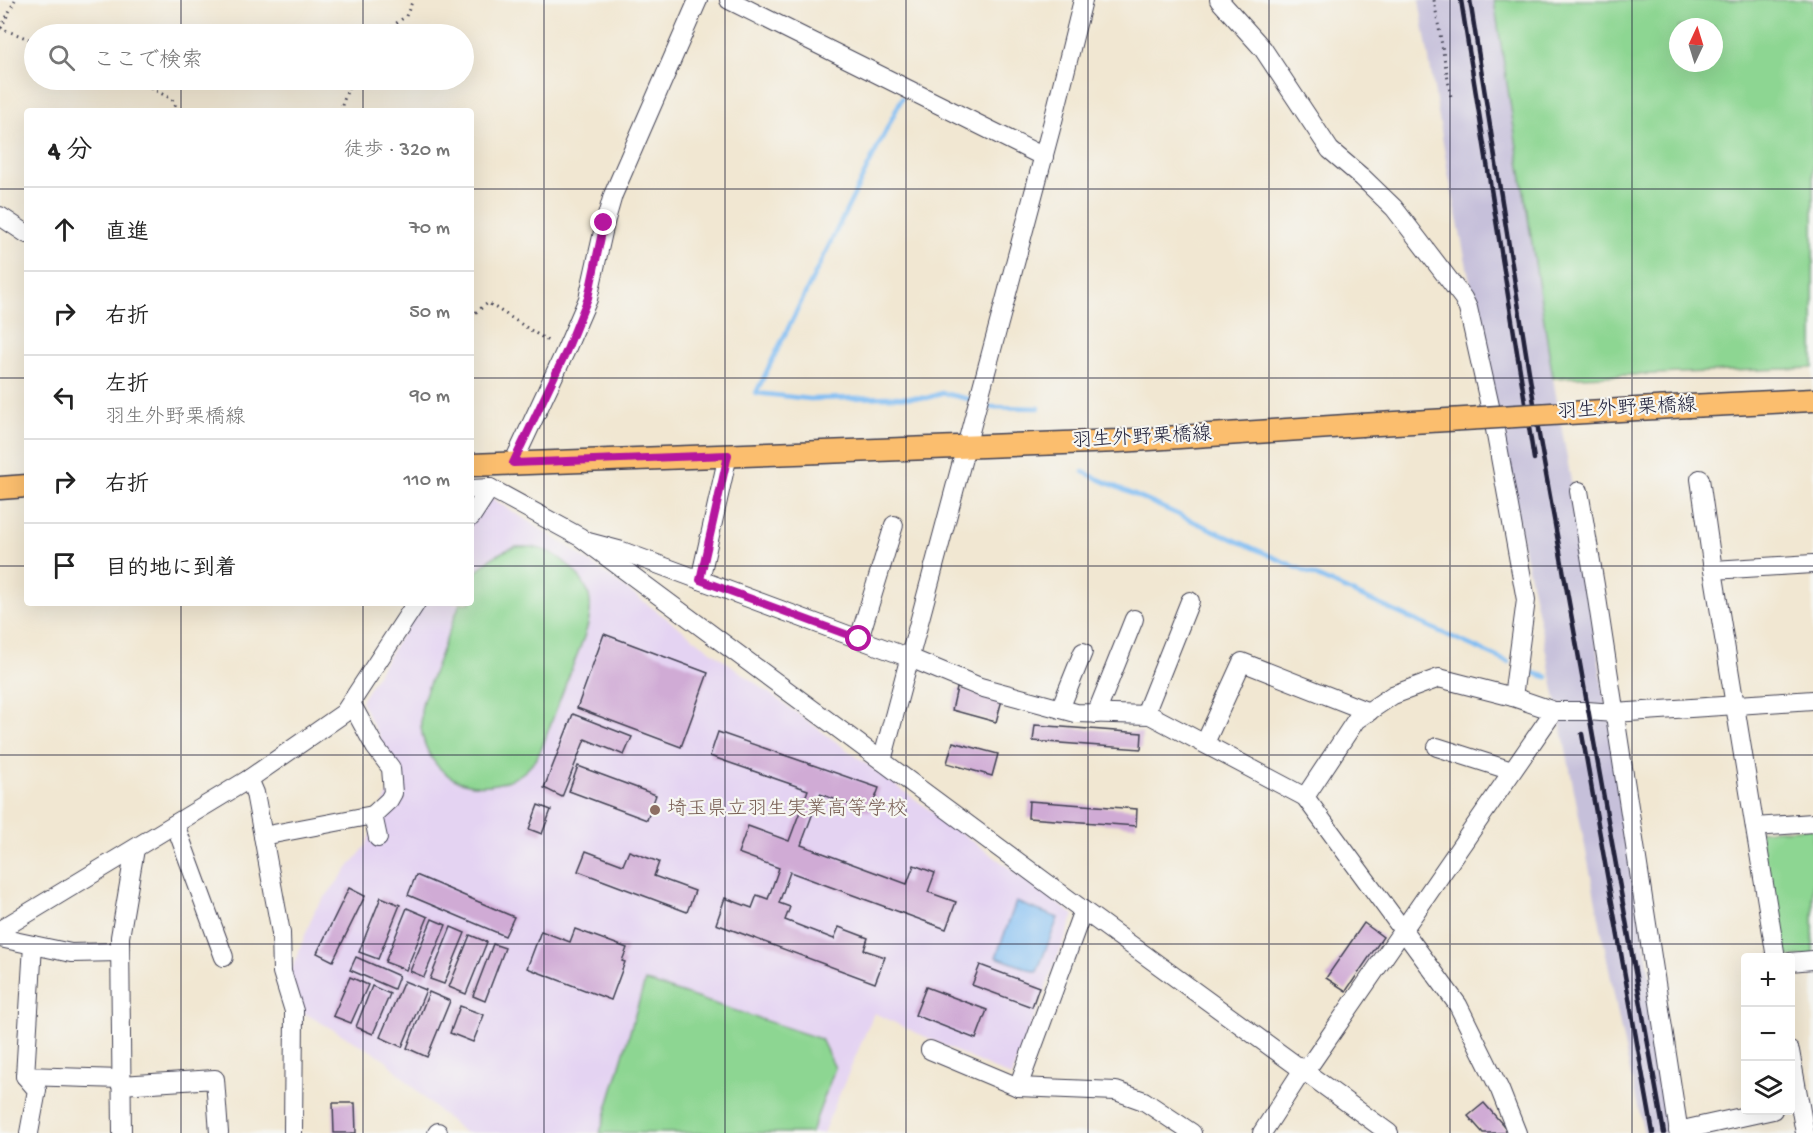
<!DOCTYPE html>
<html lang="ja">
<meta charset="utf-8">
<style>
body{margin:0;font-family:"Gochi Hand","Klee One",sans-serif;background:#f6f6f6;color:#222}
.controls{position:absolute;right:18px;bottom:18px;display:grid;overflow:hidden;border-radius:6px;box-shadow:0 6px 24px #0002}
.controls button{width:54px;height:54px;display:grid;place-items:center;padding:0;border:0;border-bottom:2px solid #e0e0e0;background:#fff;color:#222;font:30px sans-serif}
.compass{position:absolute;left:1669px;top:18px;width:54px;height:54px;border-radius:50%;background:#fff;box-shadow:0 6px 24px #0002;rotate:4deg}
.stop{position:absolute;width:18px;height:18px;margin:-14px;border:4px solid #b5179e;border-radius:50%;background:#fff}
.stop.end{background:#b5179e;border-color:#fff;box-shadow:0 2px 6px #0008}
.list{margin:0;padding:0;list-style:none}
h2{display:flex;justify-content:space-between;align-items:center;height:78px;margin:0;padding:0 24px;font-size:26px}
h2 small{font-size:20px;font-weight:400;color:#767676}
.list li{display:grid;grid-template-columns:39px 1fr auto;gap:18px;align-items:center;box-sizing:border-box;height:84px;padding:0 24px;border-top:2px solid #e0e0e0}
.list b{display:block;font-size:22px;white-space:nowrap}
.list p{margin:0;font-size:20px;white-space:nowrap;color:#767676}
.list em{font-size:20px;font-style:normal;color:#767676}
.icon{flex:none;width:33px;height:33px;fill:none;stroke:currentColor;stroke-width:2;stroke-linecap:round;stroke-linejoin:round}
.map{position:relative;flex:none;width:1813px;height:1133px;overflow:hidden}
.search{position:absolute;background:#fff;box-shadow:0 6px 24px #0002;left:24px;top:24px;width:450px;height:66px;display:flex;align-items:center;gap:15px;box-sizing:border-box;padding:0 21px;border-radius:33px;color:#767676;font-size:22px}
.panel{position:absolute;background:#fff;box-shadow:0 6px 24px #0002;left:24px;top:108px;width:450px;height:498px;border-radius:6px}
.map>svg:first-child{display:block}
</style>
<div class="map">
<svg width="1813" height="1133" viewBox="0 0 1813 1133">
<rect width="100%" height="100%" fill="#f6f6f2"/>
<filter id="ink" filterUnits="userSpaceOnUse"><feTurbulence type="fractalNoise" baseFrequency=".0167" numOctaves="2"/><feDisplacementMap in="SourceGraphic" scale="12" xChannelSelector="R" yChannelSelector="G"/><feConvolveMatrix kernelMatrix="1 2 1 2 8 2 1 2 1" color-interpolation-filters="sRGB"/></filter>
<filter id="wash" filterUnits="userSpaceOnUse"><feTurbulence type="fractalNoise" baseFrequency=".008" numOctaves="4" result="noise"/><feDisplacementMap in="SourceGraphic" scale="24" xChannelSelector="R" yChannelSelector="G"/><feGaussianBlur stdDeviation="1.35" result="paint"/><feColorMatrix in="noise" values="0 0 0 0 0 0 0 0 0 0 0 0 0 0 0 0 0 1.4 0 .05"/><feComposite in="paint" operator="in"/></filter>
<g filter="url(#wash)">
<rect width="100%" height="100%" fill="#f1e7d2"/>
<path fill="#e4d3f2" d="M487,495L570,548L1074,915L1011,1077L874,1013L823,1133H465L430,1104L385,1059L304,1013L287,981L315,910L365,847L397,773L361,701L421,603H471V521Z"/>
<g fill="#c6c0da">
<path d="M1419,0H1494L1553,378L1572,487L1606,706L1557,704L1472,305V292L1448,172Z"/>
<path d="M1610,717L1674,1133H1644L1623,1040L1562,729L1559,719Z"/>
</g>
<g fill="#8dd692" stroke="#587c66" stroke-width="1.5" fill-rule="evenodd">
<path d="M1494,0H1813V368L1553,378ZM1678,27H1714V63H1678Z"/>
<path d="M516,547C536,546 552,550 567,564C578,574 589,587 590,602C592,625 579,648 572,668C561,696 551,723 541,750C531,769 520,778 500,783C447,797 411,750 423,700L460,603H471V578C484,562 497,552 516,547Z"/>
<path d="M1813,828V955L1780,957L1759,831Z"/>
<path d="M645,981L821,1039L835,1068L811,1133H600Z"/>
</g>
<path fill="#80bdf3" stroke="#517097" stroke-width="1.5" d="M1016,902L1058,918L1037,972L996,957Z"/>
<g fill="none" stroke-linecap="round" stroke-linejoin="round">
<g stroke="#80bdf3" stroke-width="4.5">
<path d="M902,98L756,393L810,399L891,397L927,398L942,393L973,400"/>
<path d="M990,407L1039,408"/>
<path d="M1083,472L1508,662"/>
<path d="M1524,670L1547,677"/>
</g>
</g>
<g id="blocks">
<g fill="#d0abd5">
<path d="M604,634L708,673L681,747L577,708Z"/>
<path d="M957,688L1002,700L996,722L952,710Z"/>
<path d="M573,714L632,737L624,755L585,739L562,797L544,788Z"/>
<path d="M1035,725L1142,733L1141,749L1033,741Z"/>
<path d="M718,732L879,788L870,812L820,794L801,845L907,884L914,865L935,873L928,892L956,902L946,929L790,872L779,903L790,907L785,920L834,939L839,927L868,938L864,950L885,957L875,983L716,924L725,898L752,908L757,895L768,899L779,868L738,853L748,826L789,841L808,790L710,756Z"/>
<path d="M953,742L998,754L992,776L947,763Z"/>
<path d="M578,766L656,795L647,820L569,791Z"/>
<path d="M1029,801L1137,809L1136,826L1028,818Z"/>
<path d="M538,805L551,810L542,834L529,829Z"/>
<path d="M586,851L623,865L629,851L659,862L654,876L695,891L687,912L578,871Z"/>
<path d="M416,875L514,917L505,936L408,895Z"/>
<path d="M349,888L365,896L333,961L317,953Z"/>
<path d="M381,897L400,905L378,959L359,952Z"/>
<path d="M407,908L428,917L406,970L385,962Z"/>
<path d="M432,919L446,925L424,977L410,971Z"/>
<path d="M1364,923L1383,937L1346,991L1326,978Z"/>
<path d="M451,927L465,933L444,984L430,979Z"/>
<path d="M575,929L627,948L622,961L625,962L611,1000L527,968L541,931L570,942Z"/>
<path d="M470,935L487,942L466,994L449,987Z"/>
<path d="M493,944L505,948L485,1001L473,996Z"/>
<path d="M356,957L399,976L394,989L350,970Z"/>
<path d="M980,965L1039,987L1032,1007L972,985Z"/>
<path d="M350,977L368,985L351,1023L333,1016Z"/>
<path d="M404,981L426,990L402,1047L380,1037Z"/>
<path d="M372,986L390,994L373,1034L356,1027Z"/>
<path d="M926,987L987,1010L976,1039L915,1015Z"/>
<path d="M429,992L450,1001L427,1057L407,1048Z"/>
<path d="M460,1006L484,1015L473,1042L450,1033Z"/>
<path d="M333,1103H355L356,1133H334Z"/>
<path d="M1484,1103L1510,1133H1483L1468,1116Z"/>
</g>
</g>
</g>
<g filter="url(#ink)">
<use href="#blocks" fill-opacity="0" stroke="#414052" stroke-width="1.5"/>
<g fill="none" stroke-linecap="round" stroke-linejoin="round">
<defs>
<g id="minor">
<path d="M729,0L1044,157"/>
<path d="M1219,0L1263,49L1330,150L1363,178L1394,208L1463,298L1468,308L1494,424L1526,600L1513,697"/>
<path d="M0,216L27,234"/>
<path d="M513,463L565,352L588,299L605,223L613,195L698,0"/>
<path d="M1700,479L1713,570L1776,958"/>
<path d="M471,489L490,488L580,537L1083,910L1389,1133"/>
<path d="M1579,491L1595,585L1679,1133"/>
<path d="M471,517L490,488"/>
<path d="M588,542L622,551L910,658L980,687L1076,713L1150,715L1305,797L1458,1005L1500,1090L1517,1133"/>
<path d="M1713,570L1813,564"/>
<path d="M700,580L728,455"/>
<path d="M859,639L894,525"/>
<path d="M351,703L375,747L391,768L393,793L389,800L373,815"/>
<path d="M1060,709L1083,652"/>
<path d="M1096,714L1134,619"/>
<path d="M1145,714L1190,601"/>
<path d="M1205,743L1242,662L1369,712"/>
<path d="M1437,747L1512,771"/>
<path d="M882,761L1053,121L1083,0"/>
<path d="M249,779L255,793L281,933L282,972L294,1011L293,1133"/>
<path d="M1305,797L1356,720L1393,695L1439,678L1513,697L1554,711H1587L1614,713L1813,700"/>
<path d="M175,824L224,957"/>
<path d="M1755,827L1813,823"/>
<path d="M263,836L373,815L378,838"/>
<path d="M0,930L249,779L344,713L416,603"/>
<path d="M0,938L71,953L120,952"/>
<path d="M33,945L25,1076L121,1079"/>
<path d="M1790,962L1813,960"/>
<path d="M930,1050L1018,1087L1116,1091L1144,1101L1192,1133"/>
<path d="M1790,1051L1805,1133"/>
<path d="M25,1076L37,1090L29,1133"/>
<path d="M121,1085L215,1079L219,1133"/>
<path d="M1018,1087L1083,910"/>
<path d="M1678,1131L1773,1110"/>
<path d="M122,1133L120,937L135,849"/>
<path d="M437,1133L438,1132"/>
<path d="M1262,1133L1302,1071L1312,1062L1554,711"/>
</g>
<g id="major">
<path d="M1689,406L1813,400"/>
<path d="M471,465L1119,441L1361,425"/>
<path d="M0,488L27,486"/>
</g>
</defs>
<use href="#minor" stroke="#414052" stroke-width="20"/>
<use href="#major" stroke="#414052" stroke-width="25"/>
<g stroke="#414052" stroke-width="3" stroke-dasharray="1.5 4.5" stroke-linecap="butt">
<path d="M1434,0L1451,97"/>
<path d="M0,28L34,41"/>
<path d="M1,28L15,0"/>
<path d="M382,34L406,16L413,0"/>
<path d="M135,80L172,99L178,111"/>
<path d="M340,111L351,80"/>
<path d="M471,316L488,303L551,343"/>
</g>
<use href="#minor" stroke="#fff" stroke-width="18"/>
<use href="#major" stroke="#fbbe6e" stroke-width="22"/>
<g stroke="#22223b" stroke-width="4.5">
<path d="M1461,0L1534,459"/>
<path d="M1470,0L1539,435L1664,1133"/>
<path d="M1582,734L1653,1133"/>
</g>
<defs>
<path id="major-bridge" d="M1361,425L1689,406"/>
</defs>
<use href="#major-bridge" stroke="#414052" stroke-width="25" stroke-linecap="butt"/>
<use href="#major-bridge" stroke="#fbbe6e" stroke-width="22"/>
</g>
</g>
<g fill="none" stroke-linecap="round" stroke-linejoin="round" filter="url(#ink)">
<path stroke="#b5179e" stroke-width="8" d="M604,223L588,298L566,352L513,463L728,455L700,580L859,639"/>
</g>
<path fill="none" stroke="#22223b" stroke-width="1.5" stroke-opacity="0.55" d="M181,0V34M363,0V34M544,0V1133M725,0V1133M906,0V1133M1088,0V1133M1269,0V1133M1450,0V1133M1632,0V1133M181,80V111M363,80V111M0,189H27M471,189H1813M0,378H27M471,378H1813M0,566H27M471,566H1813M181,603V1133M363,603V1133M0,755H1813M0,944H1813"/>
<circle fill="#8d6e63" stroke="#f6f6f2" stroke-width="2" cx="655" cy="810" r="6"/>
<g text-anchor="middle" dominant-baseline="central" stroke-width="4.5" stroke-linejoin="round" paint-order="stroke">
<g font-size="20" fill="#22223b" stroke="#f6f6f2">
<text transform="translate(1627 410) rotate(-3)">羽生外野栗橋線</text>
<text transform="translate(1142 439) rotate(-3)">羽生外野栗橋線</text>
</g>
<g font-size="20" fill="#785e54" stroke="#f6f6f2" text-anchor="start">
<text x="667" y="810">埼玉県立羽生実業高等学校</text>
</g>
</g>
</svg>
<div class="controls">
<button>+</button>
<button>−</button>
<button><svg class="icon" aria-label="layers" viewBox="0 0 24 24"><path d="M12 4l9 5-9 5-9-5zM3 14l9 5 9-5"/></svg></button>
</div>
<svg class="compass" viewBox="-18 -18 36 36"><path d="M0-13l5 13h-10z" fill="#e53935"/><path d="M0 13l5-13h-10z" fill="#767676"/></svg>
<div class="stop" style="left:859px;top:639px"></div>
<div class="stop end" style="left:604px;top:223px"></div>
<div class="search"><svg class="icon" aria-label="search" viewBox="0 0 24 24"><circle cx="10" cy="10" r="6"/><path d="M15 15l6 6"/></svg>ここで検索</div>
<section class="panel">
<h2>4 分<small>徒歩 · 320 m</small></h2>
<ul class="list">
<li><svg class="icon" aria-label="ahead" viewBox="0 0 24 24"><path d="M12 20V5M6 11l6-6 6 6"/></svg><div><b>直進</b></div><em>70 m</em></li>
<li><svg class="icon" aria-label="right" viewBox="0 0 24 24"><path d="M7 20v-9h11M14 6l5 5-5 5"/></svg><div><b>右折</b></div><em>50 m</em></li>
<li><svg class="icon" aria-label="left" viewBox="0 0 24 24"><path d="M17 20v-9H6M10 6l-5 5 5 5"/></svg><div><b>左折</b><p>羽生外野栗橋線</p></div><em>90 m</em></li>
<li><svg class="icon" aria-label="right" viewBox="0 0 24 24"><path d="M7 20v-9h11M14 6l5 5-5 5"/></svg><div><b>右折</b></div><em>110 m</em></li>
<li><svg class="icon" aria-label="arrive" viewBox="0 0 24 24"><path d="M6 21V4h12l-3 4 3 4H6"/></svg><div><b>目的地に到着</b></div></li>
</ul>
</section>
</div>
